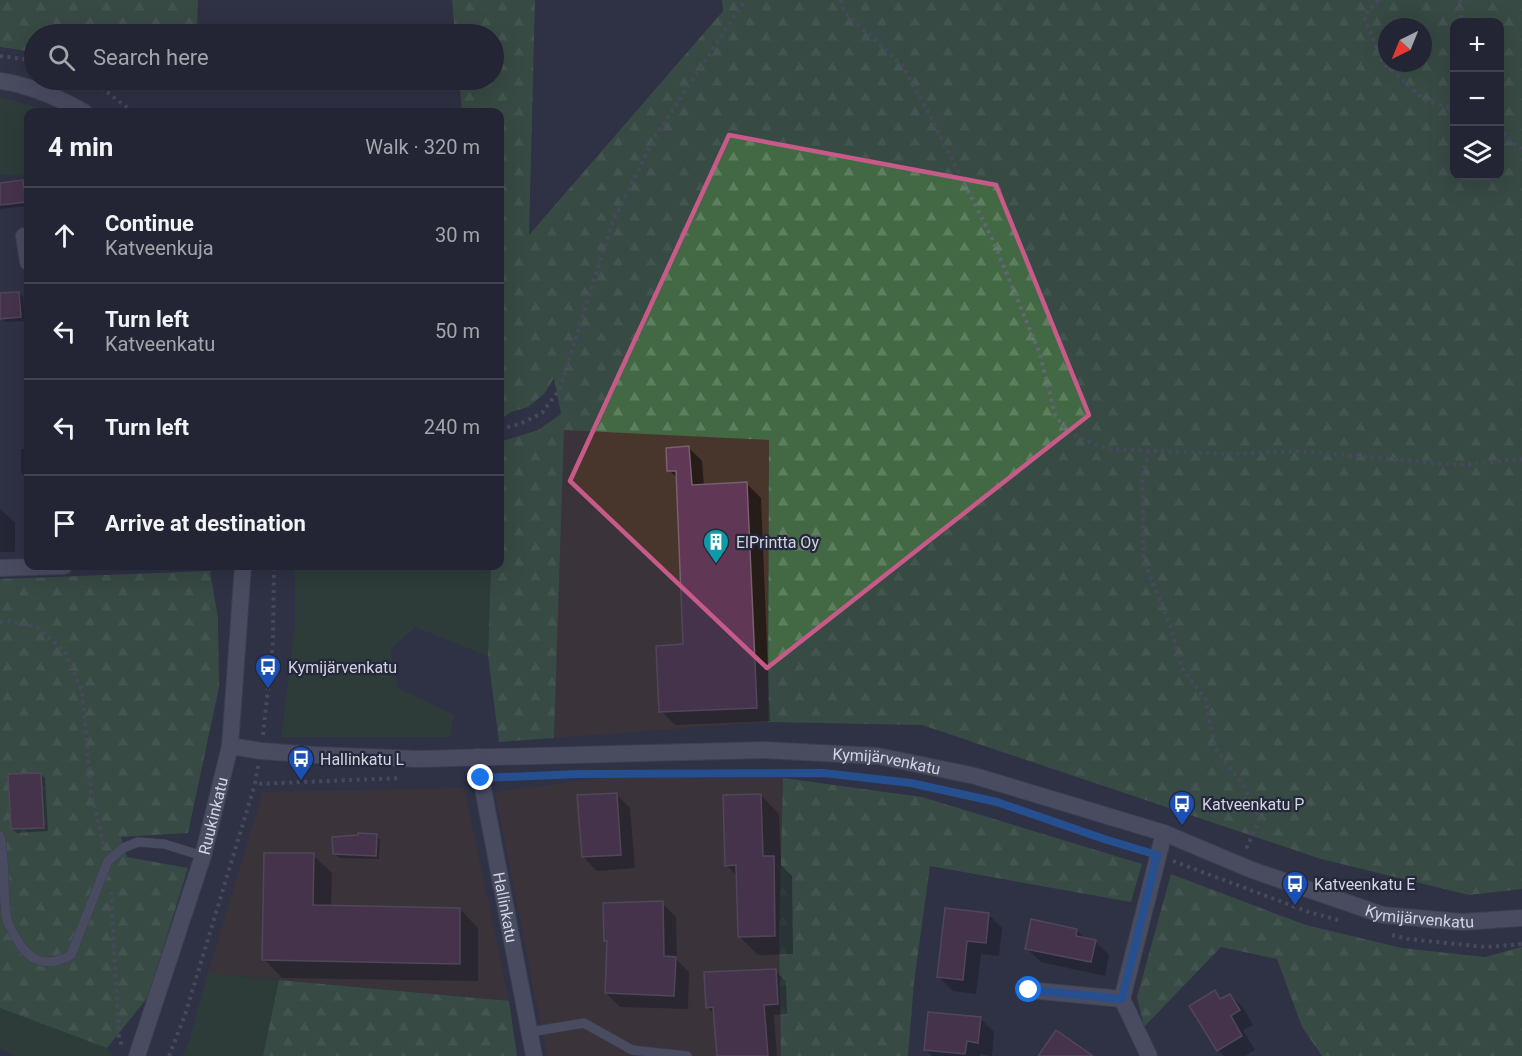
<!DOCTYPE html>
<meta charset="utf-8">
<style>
body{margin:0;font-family:Roboto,sans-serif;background:#2f3140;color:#f1f3f6}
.controls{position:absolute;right:18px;top:18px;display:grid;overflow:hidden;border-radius:12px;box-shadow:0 6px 24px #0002}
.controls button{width:54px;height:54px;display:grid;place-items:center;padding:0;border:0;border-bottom:2px solid #40424f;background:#232534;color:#f1f3f6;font:30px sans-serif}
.compass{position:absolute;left:1378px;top:18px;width:54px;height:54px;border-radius:50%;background:#232534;box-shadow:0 6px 24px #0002;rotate:223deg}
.stop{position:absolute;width:18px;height:18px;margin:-14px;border:4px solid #1a73e8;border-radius:50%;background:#fff}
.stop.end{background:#1a73e8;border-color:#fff;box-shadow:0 2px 6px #0008}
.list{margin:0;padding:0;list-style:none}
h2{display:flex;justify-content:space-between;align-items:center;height:78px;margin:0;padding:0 24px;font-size:26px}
h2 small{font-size:20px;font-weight:400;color:#a3a5ac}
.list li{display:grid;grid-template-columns:39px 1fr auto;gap:18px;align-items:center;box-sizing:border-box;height:96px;padding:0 24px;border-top:2px solid #40424f}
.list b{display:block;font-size:22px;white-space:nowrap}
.list p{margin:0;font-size:20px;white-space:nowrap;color:#a3a5ac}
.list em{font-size:20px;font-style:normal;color:#a3a5ac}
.icon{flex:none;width:33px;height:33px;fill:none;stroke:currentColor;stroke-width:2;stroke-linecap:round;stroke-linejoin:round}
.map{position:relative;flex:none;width:1522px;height:1056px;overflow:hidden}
.search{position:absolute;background:#232534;box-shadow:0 6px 24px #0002;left:24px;top:24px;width:480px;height:66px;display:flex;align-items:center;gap:15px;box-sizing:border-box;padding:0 21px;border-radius:33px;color:#a3a5ac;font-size:22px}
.panel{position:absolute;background:#232534;box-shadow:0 6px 24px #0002;left:24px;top:108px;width:480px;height:462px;border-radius:12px}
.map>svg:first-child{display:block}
</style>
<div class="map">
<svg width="1522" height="1056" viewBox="0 0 1522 1056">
<defs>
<pattern id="forest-firs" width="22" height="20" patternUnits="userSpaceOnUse" patternTransform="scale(1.5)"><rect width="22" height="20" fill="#436944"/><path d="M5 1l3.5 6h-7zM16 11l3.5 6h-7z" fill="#5d7e5f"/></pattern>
</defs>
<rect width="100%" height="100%" fill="#2f3146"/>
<g fill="#48362d">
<path d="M564,429L769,440L768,722L554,738Z"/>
<path d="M605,778H783L779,935L781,1056H547L495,792Z"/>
<path d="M464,788L509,1001L208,973L263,792Z"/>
</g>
<g fill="#2b4a2c">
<path d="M0,97L55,112H28V176L0,174Z"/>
<path d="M295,566H491L488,656L415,627L390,650L398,688L454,715L450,737H281L295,627Z"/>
<path d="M208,973L279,980L263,1056H182L189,1041Z"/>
<path d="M0,1008L107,1048L113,1056H14L0,1048Z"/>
</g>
<g fill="url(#forest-firs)" fill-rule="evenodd">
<path d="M0,0H198L197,31L194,34H34V52L0,47Z"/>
<path d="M452,0H535L529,235L723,11L722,0H1522V889L1469,895L1321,859L922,725L768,722L769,440L564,430L554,738L499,742L488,656L491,566H500V442L538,430L561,414L554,378L544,394L528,407L511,412L500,420V112H462L459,80H494V34H455ZM1454,22H1500V176H1454ZM1387,27H1423V63H1387Z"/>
<path d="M210,571L218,618L219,687L188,833L121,837L127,857L188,868L148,997L107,1048L0,1008V579Z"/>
<path d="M783,778L922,797L1142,864L1131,902L930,866L914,982L908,1056H781L779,935Z"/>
<path d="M1171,874L1306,925L1402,948L1485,957L1522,947V1056H1322L1302,1027L1277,959L1221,947L1144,1027L1137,997Z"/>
<path d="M279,980L509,1001L517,1056H263Z"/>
</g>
<g fill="#0007">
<path d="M22,182L27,186L28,206L0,209V184Z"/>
<path d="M18,293L23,297L25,321L5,322L1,318L0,294Z"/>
<path d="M689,448L702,461L704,486L747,484L761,498L770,721L675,725L661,711L685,646L678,479L669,470Z"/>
<path d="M21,449H28V477H25L21,473Z"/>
<path d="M0,509L15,523V552H0Z"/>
<path d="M41,774L45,778L48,831L17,833L12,829Z"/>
<path d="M616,794L630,808L635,868L597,871L583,857Z"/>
<path d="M761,795L779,814L781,865L792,876L793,954L758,955L739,936L738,877L726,865Z"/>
<path d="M376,835L380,840L379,859L339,858L335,854Z"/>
<path d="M313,855L332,873L331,907L460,909L478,928V981L282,978L264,959Z"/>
<path d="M662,903L676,917L677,960L689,972L688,1009L620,1007L606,993L608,943L605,940Z"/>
<path d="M946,909L988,914L1002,928L999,956L981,954L976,994L953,991L939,977Z"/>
<path d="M1077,930L1085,939L1095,941L1109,955L1105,976L1041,962L1027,949Z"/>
<path d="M775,971L786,981L787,1014L774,1015L777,1056H718L715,1015L707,1007Z"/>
<path d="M1215,992L1222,1000L1230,995L1244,1009L1253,1025L1243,1030L1255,1050L1245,1056H1224L1218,1050Z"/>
<path d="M980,1018L994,1032L992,1056L980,1054V1056H932L925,1049Z"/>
</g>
<g fill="#603754" stroke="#77606f" stroke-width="1.5">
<path d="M23,180L26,202L0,205V183Z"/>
<path d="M19,292L21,317L0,319V293Z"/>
<path d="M689,446L692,485L747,482L757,708L659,712L656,646L683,644L676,471H667L666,448Z"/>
<path d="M41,773L44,828L11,829L8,774Z"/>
<path d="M617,793L621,855L582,857L577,795Z"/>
<path d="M761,794L763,856H774L775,936L738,937L736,865L725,866L723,795Z"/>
<path d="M358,833L377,834L376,856L333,854L332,837L358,835Z"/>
<path d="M264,853H314L313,905L460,908V964L262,960Z"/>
<path d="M663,901L664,956L676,957L674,996L605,993L607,941H604L603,903Z"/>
<path d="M945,908L989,913L986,943L967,941L963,980L937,977Z"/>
<path d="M1031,919L1077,929L1076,936L1096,940L1091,962L1025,949Z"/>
<path d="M776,969L778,1004L764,1005L768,1056H717L713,1007L706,1008L704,972Z"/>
<path d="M1215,990L1220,999L1230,994L1240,1010L1231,1016L1242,1036L1217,1051L1189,1006Z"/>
<path d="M928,1012L981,1017L978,1043L967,1041L965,1054L924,1050Z"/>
<path d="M1056,1030L1093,1056H1038Z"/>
</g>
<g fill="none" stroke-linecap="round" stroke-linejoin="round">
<defs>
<g id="service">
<path d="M0,836C6,864 2,892 7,919C8,925 12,931 15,936C28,961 45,969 71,955L108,861L123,848L138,842L164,844L203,856"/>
<path d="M530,1032L584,1023L632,1050L687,1056"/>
</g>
<g id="minor">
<path d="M0,81C29,85 59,98 84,112"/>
<path d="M24,236L28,262"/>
<path d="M0,568L64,566"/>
<path id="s1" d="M230,746L261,751L316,755L418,759L764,750L878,756L975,776L1164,833L1252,870L1383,915L1462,922L1522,918"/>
<path id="s2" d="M477,757L534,1056"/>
<path d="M1029,990L1122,999"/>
<path id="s3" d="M137,1056L203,856L230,746L243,566"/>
<path d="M1149,1056L1122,999L1164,833"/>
</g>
</defs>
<use href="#service" stroke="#4b4d5f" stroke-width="10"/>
<use href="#minor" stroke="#4b4d5f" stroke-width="18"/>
<g stroke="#636578" stroke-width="4" stroke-dasharray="3 4.5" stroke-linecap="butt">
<path d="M841,0L844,12L902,65L931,118L991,236L1040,354L1055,415L1066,430L1080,438L1107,449L1228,454L1302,451L1459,465L1522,459"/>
<path d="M1378,0L1364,16L1382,62L1425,100L1454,109"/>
<path d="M1460,0L1461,19L1463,22"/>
<path d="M0,56L24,59L34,63"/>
<path d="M80,80L99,86L133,112"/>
<path d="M1500,126L1506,137L1522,149"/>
<path d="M500,429L520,424L542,413L560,389L598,267L614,219L655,137L745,0"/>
<path d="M1149,451L1142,479L1144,561L1172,630L1181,667L1206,700L1215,748L1244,787L1260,819L1247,847L1248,849"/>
<path d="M0,622L9,621L37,627L65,652L82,691L91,793L104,846"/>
<path d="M263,735L273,642L274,566"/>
<path d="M258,766L255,784L401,778"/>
<path d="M604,774L823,773L908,782"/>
<path d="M499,778L560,775"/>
<path d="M936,788L984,799"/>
<path d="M1022,811L1143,851"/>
<path d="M1173,861L1309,912L1338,920"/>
<path d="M111,892L119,1037L122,1046"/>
<path d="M1392,935L1408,939L1486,947L1522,944"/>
<path d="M169,1056L185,1015L255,784"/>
</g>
<use href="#service" stroke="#686b83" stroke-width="9"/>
<use href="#minor" stroke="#686b83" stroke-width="16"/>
</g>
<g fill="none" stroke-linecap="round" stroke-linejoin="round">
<path stroke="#1a73e8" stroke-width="8" d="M481,778L578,774L823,773L911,783L997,802L1104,839L1157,855L1122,999L1029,990"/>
</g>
<path d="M0 0H1522V1056H0ZM729,135L996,185L1089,415L767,668L570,481Z" fill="#2f3146" fill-opacity=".55" fill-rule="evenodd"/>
<path fill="none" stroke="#c85a8a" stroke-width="4.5" stroke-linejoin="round" d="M729,135L996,185L1089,415L767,668L570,481Z"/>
<defs>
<symbol id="building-pin" viewBox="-11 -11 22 30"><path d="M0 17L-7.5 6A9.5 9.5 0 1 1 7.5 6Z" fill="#0f9aa8" stroke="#25273b"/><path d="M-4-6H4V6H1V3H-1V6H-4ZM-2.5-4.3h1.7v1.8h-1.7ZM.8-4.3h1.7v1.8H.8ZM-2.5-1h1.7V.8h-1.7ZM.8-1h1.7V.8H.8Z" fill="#fff"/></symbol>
<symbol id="bus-pin" viewBox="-11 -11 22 30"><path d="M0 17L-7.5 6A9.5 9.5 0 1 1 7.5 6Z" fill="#1a4fb4" stroke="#25273b"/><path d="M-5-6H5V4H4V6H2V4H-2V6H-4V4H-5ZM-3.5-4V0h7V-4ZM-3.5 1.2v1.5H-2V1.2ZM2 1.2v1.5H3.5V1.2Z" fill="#fff"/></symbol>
</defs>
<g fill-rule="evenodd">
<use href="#building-pin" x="701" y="527" width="30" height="40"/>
<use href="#bus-pin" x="253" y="652" width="30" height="40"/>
<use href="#bus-pin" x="286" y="744" width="30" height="40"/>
<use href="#bus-pin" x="1167" y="789" width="30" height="40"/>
<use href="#bus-pin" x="1280" y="869" width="30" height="40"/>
</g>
<g text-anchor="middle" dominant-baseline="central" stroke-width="4.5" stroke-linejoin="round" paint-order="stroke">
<g font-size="16" fill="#d2d4e2" stroke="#25273b" text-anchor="start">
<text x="736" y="542">ElPrintta Oy</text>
<text x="288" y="667">Kymijärvenkatu</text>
<text x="320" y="759">Hallinkatu L</text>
<text x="1202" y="804">Katveenkatu P</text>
<text x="1314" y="884">Katveenkatu E</text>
</g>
<g font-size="16" fill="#d2d4e2" stroke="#25273b">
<text stroke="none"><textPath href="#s1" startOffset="658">Kymijärvenkatu</textPath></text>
<text stroke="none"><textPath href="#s3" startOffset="252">Ruukinkatu</textPath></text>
<text stroke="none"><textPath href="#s2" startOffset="153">Hallinkatu</textPath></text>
<text stroke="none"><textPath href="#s1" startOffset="1216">Kymijärvenkatu</textPath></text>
</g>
</g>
</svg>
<div class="controls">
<button>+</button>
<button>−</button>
<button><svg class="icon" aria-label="layers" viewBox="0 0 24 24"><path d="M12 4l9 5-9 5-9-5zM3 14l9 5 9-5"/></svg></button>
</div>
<svg class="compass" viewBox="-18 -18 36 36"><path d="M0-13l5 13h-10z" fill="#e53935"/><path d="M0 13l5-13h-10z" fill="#a3a5ac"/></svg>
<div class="stop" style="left:1029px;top:990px"></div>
<div class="stop end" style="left:481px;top:778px"></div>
<div class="search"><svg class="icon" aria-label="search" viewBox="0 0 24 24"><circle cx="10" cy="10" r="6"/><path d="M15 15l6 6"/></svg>Search here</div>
<section class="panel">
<h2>4 min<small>Walk · 320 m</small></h2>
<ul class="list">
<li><svg class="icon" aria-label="ahead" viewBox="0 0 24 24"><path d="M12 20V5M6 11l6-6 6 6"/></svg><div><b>Continue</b><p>Katveenkuja</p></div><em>30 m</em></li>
<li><svg class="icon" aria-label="left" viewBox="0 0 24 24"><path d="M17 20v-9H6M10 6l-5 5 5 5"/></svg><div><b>Turn left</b><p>Katveenkatu</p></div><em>50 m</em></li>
<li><svg class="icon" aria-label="left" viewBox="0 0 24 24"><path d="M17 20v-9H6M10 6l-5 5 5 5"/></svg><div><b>Turn left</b></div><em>240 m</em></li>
<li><svg class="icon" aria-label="arrive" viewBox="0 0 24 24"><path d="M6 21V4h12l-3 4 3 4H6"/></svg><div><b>Arrive at destination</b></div></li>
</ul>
</section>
</div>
